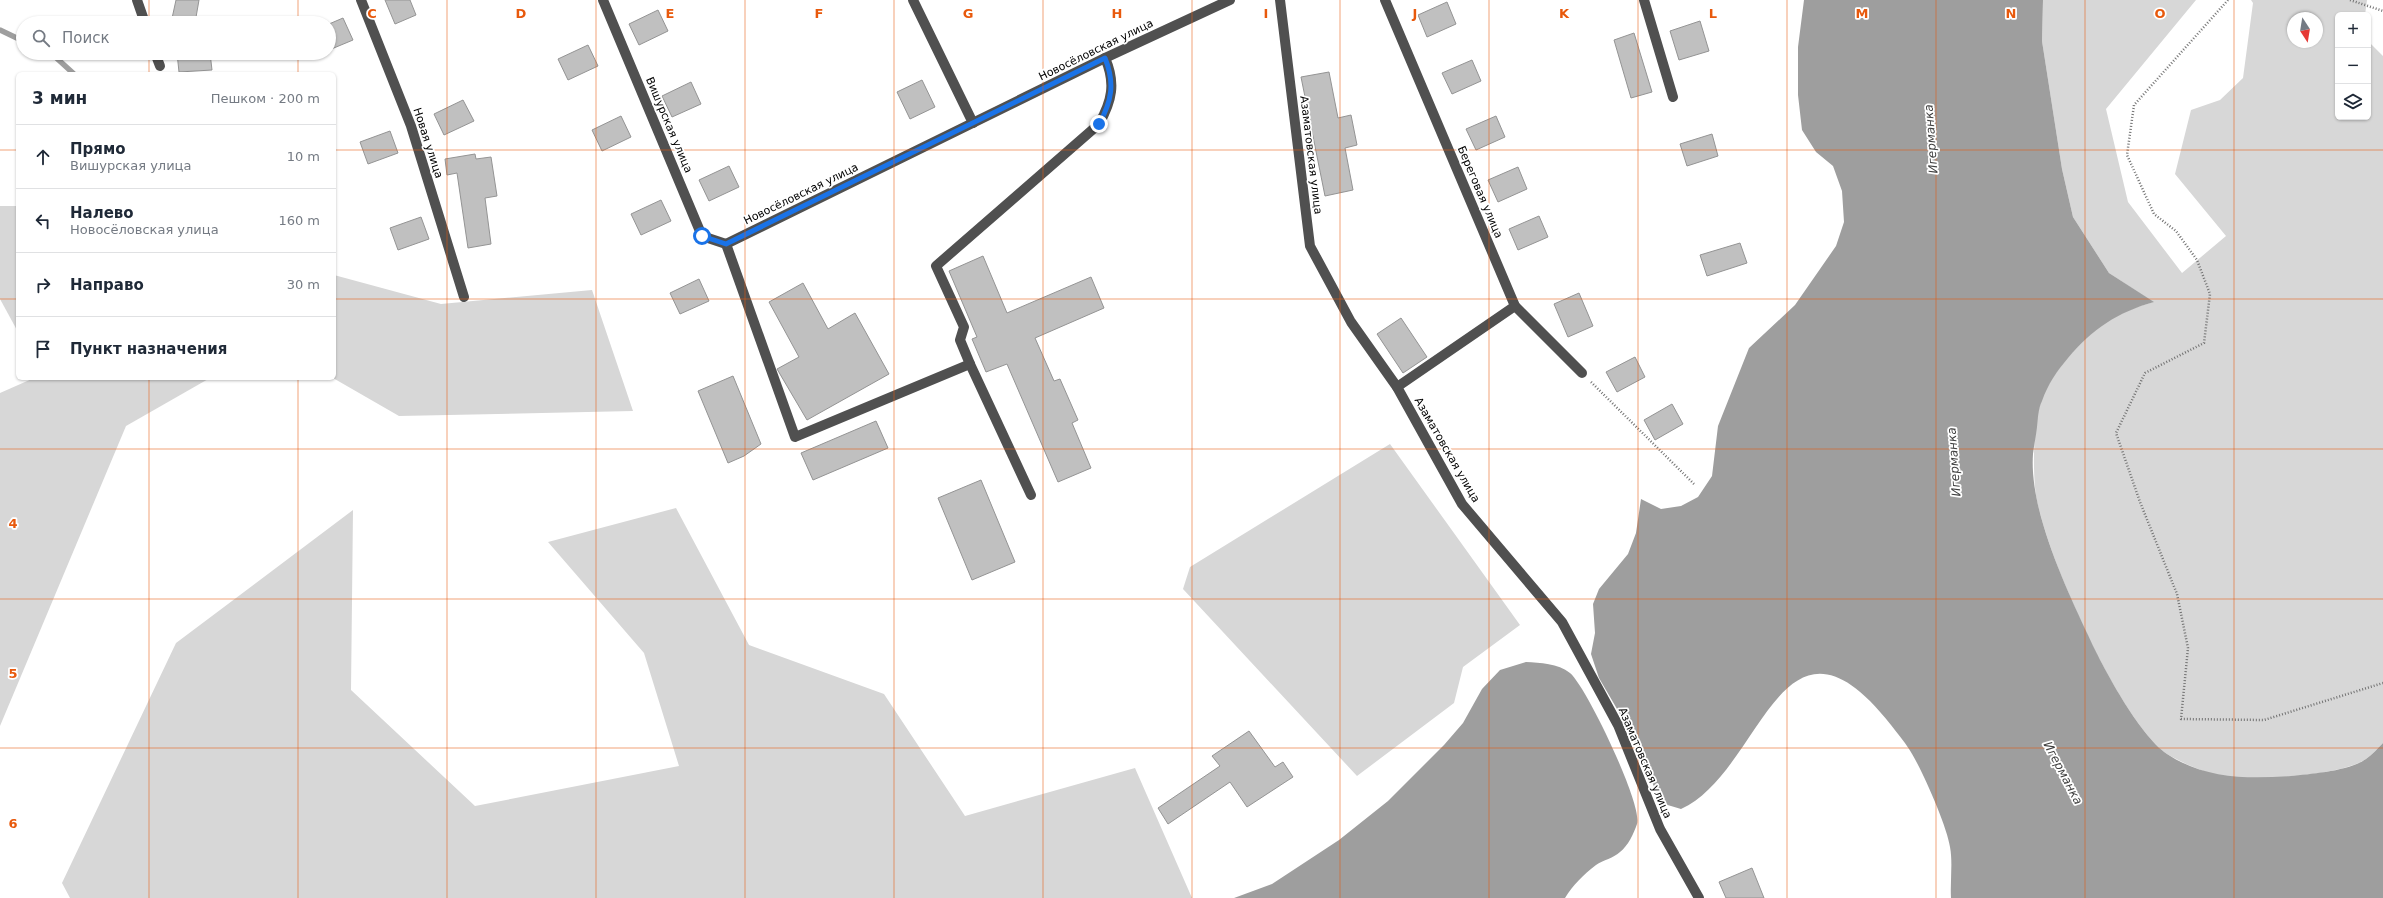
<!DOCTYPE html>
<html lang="ru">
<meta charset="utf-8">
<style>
body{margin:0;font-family:"DejaVu Sans",sans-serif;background:#f6f6f7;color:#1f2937}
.controls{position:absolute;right:12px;top:12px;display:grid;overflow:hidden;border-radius:6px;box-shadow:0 1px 3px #0004}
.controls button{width:36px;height:36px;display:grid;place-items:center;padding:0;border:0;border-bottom:1px solid #e0e1e3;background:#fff;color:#1f2937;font:20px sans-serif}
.compass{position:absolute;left:2287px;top:12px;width:36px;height:36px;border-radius:50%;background:#fff;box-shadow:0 1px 3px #0004;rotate:168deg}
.stop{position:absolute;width:12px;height:12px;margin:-9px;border:3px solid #1a73e8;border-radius:50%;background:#fff}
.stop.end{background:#1a73e8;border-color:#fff;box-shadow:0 1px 4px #0008}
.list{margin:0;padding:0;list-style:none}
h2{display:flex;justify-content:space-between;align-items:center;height:52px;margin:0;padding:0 16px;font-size:17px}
h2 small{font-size:13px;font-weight:400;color:#747a83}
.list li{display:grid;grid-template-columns:26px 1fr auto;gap:12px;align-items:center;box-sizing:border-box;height:64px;padding:0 16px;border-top:1px solid #e0e1e3}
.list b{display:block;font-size:15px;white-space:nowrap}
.list p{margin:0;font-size:13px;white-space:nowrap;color:#747a83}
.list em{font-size:13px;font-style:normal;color:#747a83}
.icon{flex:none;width:22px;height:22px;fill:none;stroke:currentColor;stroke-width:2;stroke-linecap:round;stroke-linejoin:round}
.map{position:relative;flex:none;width:2383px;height:898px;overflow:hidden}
.search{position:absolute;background:#fff;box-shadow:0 1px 3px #0004;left:16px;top:16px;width:320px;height:44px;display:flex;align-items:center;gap:10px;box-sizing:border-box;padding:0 14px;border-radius:22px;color:#747a83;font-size:15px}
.panel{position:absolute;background:#fff;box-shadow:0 1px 3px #0004;left:16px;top:72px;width:320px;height:308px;border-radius:6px}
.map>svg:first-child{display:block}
</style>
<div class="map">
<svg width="2383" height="898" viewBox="0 0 2383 898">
<rect width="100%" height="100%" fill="#fff"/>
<g fill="#d7d7d7" fill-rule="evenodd">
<path d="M2043,0H2196L2106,109L2128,202L2182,273L2226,236L2175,174L2191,110L2220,100L2243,78L2253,3L2251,0H2367L2365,15H2338V117H2368V41L2383,56V743C2378,748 2372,755 2366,759C2341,776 2251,782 2221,776C2203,772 2182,763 2167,754C2138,734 2101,664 2086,632C2067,591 2047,545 2037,501C2032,476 2033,424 2041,401C2050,377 2068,355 2086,338C2093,333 2099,325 2107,321C2122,312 2137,307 2153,302L2109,273L2073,217L2062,169L2042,41ZM2293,18H2317V42H2293Z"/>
<path d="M0,206H18V332L0,299Z"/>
<path d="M334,275L441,304L592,290L633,411L399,416L333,378Z"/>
<path d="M34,378H210L126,426L0,726V393Z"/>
<path d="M1390,444L1520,625L1463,667L1454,703L1357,776L1183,589L1190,567Z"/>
<path d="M676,508L749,645L884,694L965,816L1135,768L1192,898H70L62,883L176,643L353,510L351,690L475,806L679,766L644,653L548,542Z"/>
</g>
<g fill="#9e9e9e">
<path d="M1804,0H2043L2042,41L2062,169L2073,217L2109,273L2154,302C2118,312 2092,329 2068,358C2057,371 2048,384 2042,401C2038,409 2038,419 2037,427C2036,436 2034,445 2033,454C2029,509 2065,586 2088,635C2102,666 2139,735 2167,754C2205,779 2247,779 2291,776C2311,774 2349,771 2366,759C2372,755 2378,748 2383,743V898H1951C1950,881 1953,863 1950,847C1947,826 1921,767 1909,749C1904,741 1897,733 1891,725C1781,585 1763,772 1681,809L1661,803L1631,733L1599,678L1591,654L1595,633L1593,604L1599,589L1628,554L1636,533L1641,499L1661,509L1681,506L1698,497L1712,476L1718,426L1749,348L1795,305L1836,246L1844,222L1842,191L1833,166L1816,152L1802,130L1798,95V47Z"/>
<path d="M1526,662C1540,663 1558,663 1570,673C1586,686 1643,805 1637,824C1634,833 1628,846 1620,852C1614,858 1603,860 1596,865C1583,875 1573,885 1565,898H1234L1272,884L1339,840L1388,801L1444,745L1463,723L1482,689L1500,670Z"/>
</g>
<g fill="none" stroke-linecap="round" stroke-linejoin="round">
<g stroke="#9e9e9e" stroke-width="5.5">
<path d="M0,30L23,41"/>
<path d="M51,53L74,74"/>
</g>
</g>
<g fill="#c0c0c0" stroke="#949494">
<path d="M176,0H199L195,23H171Z"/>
<path d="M385,0H410L416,15L395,24Z"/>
<path d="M1447,2L1456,24L1427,37L1418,15Z"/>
<path d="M658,10L668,31L639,45L629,24Z"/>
<path d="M343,18L353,40L329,50V24Z"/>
<path d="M1700,21L1709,51L1679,60L1670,31Z"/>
<path d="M1634,33L1652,92L1631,98L1614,40Z"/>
<path d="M588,45L598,66L568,80L558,59Z"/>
<path d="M177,53H210L212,70L179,72Z"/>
<path d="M1472,60L1481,81L1452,94L1442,73Z"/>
<path d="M1329,72L1338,118L1351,115L1357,145L1345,148L1353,190L1325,196L1301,77Z"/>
<path d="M922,80L935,107L910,119L897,92Z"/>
<path d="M691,82L701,104L672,117L662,96Z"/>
<path d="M463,100L474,121L444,135L434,114Z"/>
<path d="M621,116L631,137L602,151L592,130Z"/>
<path d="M1496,116L1505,137L1476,150L1466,129Z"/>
<path d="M390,131L398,153L368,164L360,142Z"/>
<path d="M1712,134L1718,156L1687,166L1680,144Z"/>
<path d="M475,154L476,159L491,157L497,196L485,198L491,244L468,248L457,173L447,175L445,159Z"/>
<path d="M729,166L739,187L709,201L699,180Z"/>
<path d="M1518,167L1527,189L1498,202L1488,180Z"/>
<path d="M661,200L671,221L641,235L631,214Z"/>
<path d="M1539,216L1548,237L1518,250L1509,229Z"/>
<path d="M421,217L429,239L398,250L390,228Z"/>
<path d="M1740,243L1747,263L1707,276L1700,255Z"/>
<path d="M983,256L1007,313L1091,277L1104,308L1035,338L1054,381L1060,379L1078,420L1072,423L1091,468L1058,482L1007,364L986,372L972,339L977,337L949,271Z"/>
<path d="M699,279L709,301L680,314L670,293Z"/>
<path d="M803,283L828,329L855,313L889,374L807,420L777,369L799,357L769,302Z"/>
<path d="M1579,293L1593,326L1568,337L1554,304Z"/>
<path d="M1401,318L1427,357L1403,373L1377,334Z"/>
<path d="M1635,357L1645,377L1617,392L1606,372Z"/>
<path d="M733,376L761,444L744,456L728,463L698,391Z"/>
<path d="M1672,404L1683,424L1655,440L1644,420Z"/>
<path d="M876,421L888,448L813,480L801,453Z"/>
<path d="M981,480L1015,562L972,580L938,498Z"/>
<path d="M1249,731L1275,767L1283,762L1293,777L1247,807L1230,782L1168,824L1158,808L1220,766L1212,756Z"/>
<path d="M1752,868L1764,898H1726L1719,882Z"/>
</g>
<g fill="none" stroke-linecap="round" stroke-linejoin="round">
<g stroke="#727272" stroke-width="2.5" stroke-dasharray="1 2" stroke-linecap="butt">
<path d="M2228,0L2134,105L2127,155L2154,214L2176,231L2197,260L2210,294L2204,343L2145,373L2116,433L2140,502L2177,594L2188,648L2181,719L2264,720L2383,683"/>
<path d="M2350,0L2383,11"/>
<path d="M1591,382L1694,484"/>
</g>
<g stroke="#505050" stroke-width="10">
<path d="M137,0L145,23"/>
<path d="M361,0L411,126L464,297"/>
<path d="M603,0L702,236L726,244"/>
<path d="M913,0L973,123"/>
<path d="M1280,0L1310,246L1351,322L1397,387L1462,504L1562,622L1618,725L1660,829L1699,898"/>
<path d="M1385,0L1515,306L1582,373"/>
<path d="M1644,0L1673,97"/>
<path d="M155,53L160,66"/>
<path d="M726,244L1105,58L1230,0"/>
<path d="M726,244L795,437L970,364L1031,495"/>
<path d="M970,364L960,340L964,327L936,266L1099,124C1112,101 1116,83 1105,58"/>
<path d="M1397,387L1515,306"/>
</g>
</g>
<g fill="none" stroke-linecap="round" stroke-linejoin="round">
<path stroke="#1a73e8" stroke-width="5" d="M702,236L726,244L1105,58C1115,83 1112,101 1099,124"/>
</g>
<path fill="none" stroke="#e8590c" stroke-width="1" stroke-opacity="0.55" d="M149,0V23M298,0V23M447,0V898M596,0V898M745,0V898M894,0V898M1043,0V898M1192,0V898M1340,0V898M1489,0V898M1638,0V898M1787,0V898M1936,0V898M2085,0V898M2234,0V898M149,53V74M298,53V74M0,150H18M334,150H2383M0,299H18M334,299H2383M149,378V898M298,378V898M0,449H2383M0,599H2383M0,748H2383"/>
<g text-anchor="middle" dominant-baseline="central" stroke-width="3.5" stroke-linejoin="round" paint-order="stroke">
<g font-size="11" fill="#000" stroke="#fff">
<text transform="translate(1096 50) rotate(-26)">Новосёловская улица</text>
<text transform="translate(669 125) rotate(67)">Вишурская улица</text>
<text transform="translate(428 143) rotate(72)">Новая улица</text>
<text transform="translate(1311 155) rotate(83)">Азаматовская улица</text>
<text transform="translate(1480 192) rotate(67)">Береговая улица</text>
<text transform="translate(801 194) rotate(-26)">Новосёловская улица</text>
<text transform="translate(1447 450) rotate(60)">Азаматовская улица</text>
<text transform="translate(1645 763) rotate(67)">Азаматовская улица</text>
</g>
<g font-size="12" font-style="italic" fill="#3f3f3f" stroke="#fff">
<text transform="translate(1931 139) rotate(-94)">Игерманка</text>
<text transform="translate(1954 462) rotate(-94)">Игерманка</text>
<text transform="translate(2063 773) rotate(62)">Игерманка</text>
</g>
</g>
<g font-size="13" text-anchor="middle" font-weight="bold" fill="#e8590c" stroke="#fff" stroke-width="3.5" stroke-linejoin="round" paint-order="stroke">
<text x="372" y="18">C</text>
<text x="521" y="18">D</text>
<text x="670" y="18">E</text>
<text x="819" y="18">F</text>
<text x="968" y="18">G</text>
<text x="1117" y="18">H</text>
<text x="1266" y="18">I</text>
<text x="1415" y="18">J</text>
<text x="1564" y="18">K</text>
<text x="1713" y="18">L</text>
<text x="1862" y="18">M</text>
<text x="2011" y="18">N</text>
<text x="2160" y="18">O</text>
<text x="13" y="528">4</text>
<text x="13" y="678">5</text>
<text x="13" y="828">6</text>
</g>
</svg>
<div class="controls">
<button>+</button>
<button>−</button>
<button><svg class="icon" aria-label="layers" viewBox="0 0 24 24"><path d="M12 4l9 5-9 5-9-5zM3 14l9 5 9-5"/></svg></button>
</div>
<svg class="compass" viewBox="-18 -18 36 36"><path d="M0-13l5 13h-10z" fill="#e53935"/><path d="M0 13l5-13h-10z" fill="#747a83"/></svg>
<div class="stop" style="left:702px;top:236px"></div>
<div class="stop end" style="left:1099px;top:124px"></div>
<div class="search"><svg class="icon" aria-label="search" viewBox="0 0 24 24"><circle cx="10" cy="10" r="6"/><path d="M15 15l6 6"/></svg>Поиск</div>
<section class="panel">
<h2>3 мин<small>Пешком · 200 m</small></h2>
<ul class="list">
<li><svg class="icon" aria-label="ahead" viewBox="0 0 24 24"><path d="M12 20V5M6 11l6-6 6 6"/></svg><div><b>Прямо</b><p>Вишурская улица</p></div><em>10 m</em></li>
<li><svg class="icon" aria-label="left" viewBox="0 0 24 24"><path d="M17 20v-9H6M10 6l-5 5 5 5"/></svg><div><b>Налево</b><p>Новосёловская улица</p></div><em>160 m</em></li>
<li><svg class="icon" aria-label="right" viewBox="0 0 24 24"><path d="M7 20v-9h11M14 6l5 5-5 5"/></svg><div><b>Направо</b></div><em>30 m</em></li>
<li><svg class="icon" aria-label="arrive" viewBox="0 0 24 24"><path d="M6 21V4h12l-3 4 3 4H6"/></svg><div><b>Пункт назначения</b></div></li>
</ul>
</section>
</div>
